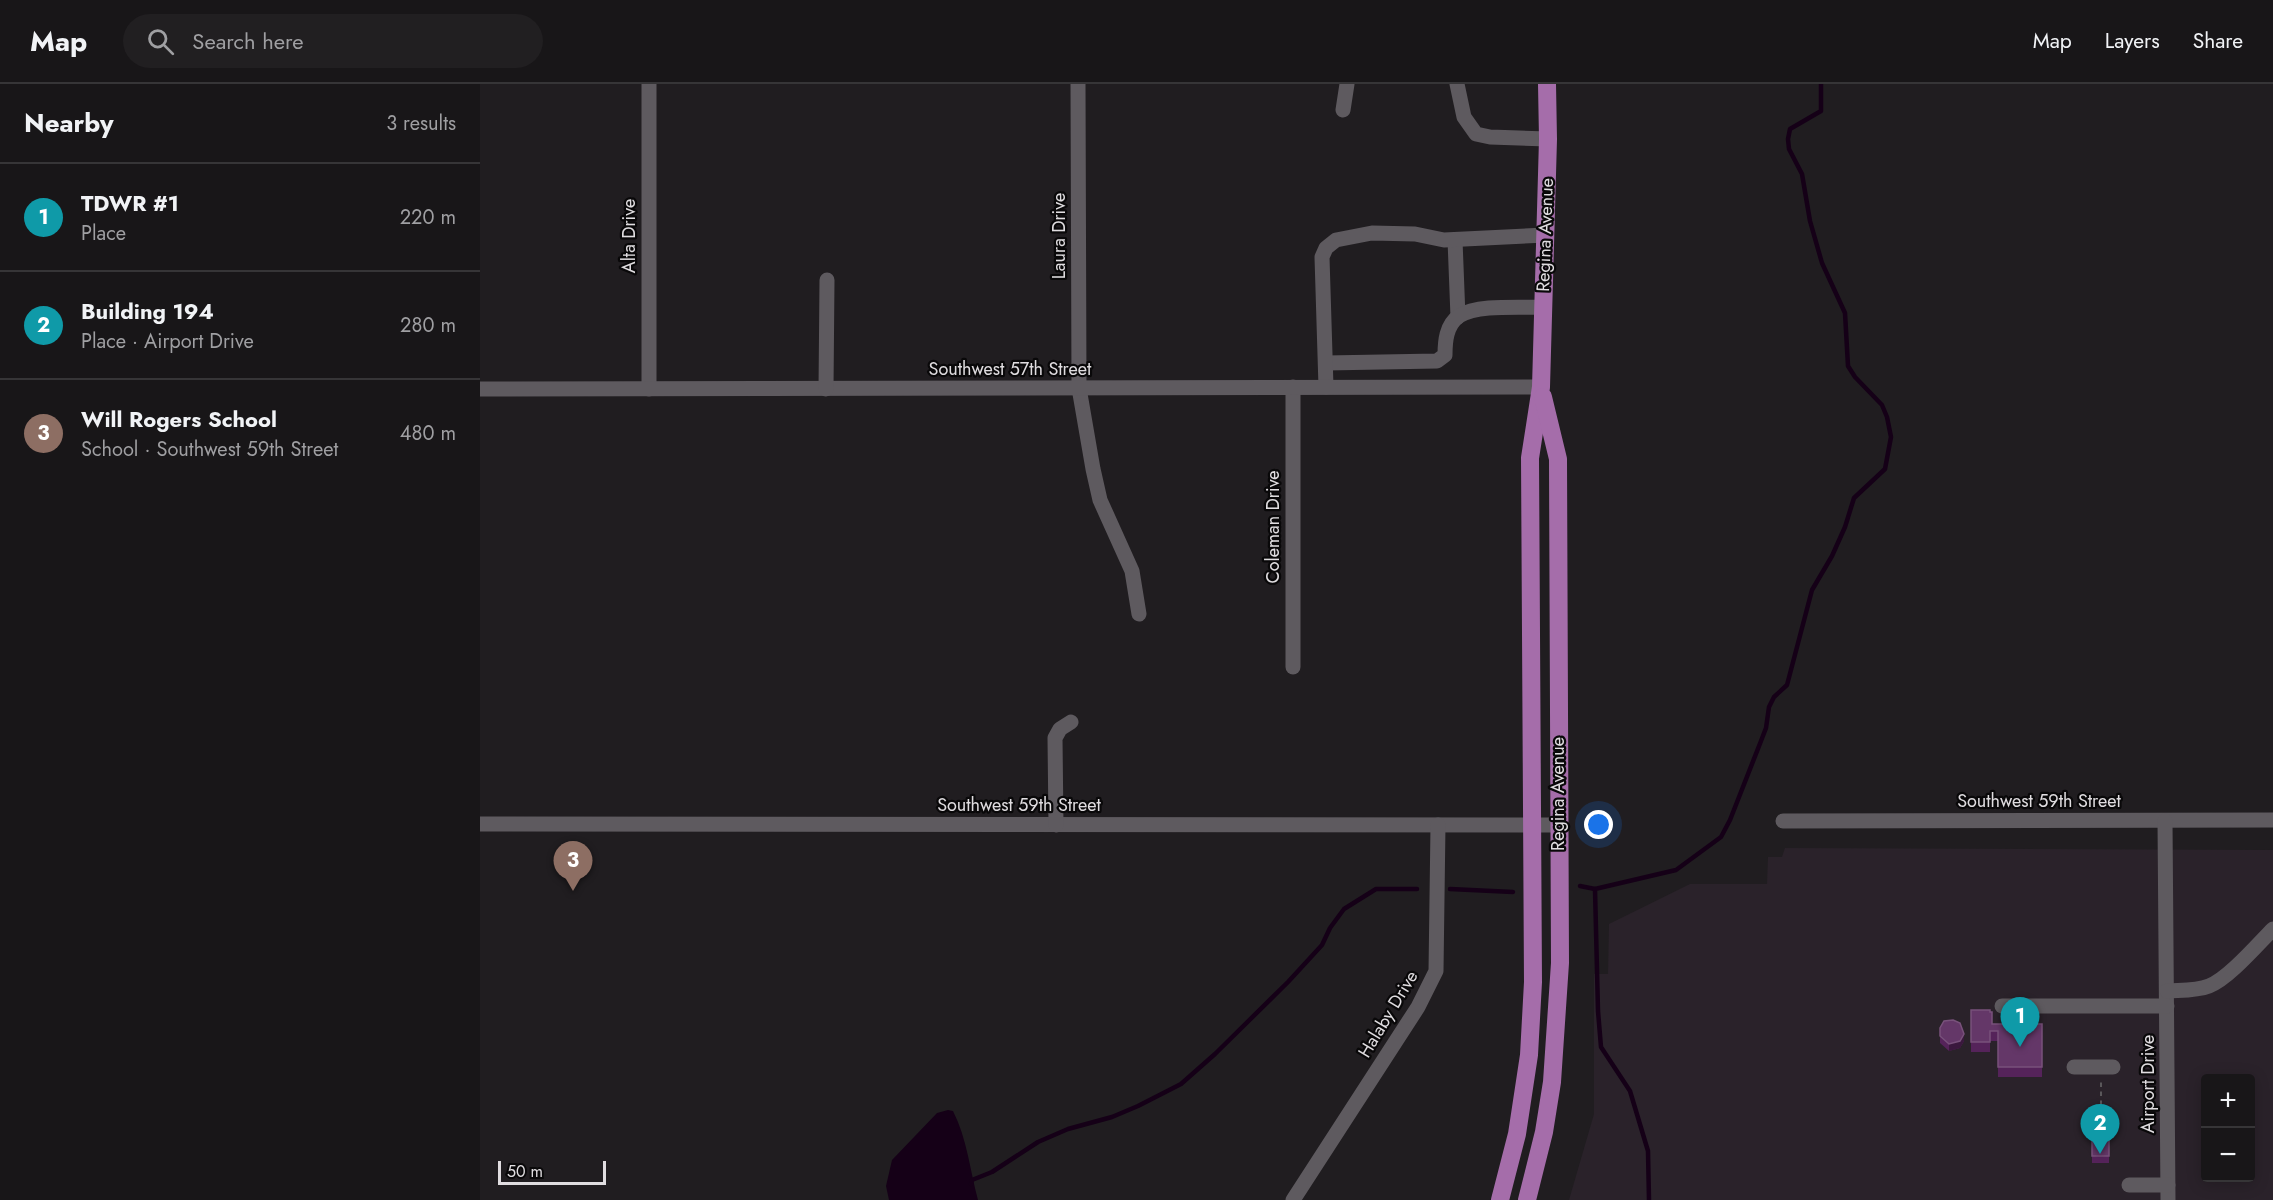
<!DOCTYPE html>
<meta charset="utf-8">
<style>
body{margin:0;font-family:Jost,sans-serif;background:#211f21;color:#f1f3f6}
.controls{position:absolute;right:18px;bottom:18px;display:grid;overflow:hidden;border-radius:6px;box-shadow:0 3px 15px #0003}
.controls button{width:54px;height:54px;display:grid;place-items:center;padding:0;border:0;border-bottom:2px solid #363537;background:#181618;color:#f1f3f6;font:30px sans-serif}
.scale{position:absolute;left:18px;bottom:15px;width:108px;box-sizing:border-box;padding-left:6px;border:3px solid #e0dde0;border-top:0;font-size:16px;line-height:21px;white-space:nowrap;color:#e0dde0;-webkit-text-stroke:4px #090809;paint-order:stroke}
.you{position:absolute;left:1119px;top:741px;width:21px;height:21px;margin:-15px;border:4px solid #fff;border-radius:50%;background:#1a73e8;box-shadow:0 0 0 9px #1a73e833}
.badge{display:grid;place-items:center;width:39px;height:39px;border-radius:50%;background:#63d469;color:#fff;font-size:20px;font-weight:700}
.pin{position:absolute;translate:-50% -50px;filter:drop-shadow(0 2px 3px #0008)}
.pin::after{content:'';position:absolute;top:32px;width:21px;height:18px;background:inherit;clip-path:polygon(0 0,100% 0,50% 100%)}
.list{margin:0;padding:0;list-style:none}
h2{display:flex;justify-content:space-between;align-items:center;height:78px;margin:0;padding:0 24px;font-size:26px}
h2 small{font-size:20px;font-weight:400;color:#9f9fa2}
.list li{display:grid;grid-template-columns:39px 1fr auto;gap:18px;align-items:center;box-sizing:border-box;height:108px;padding:0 24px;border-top:2px solid #363537}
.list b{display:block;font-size:22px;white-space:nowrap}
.list p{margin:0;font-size:20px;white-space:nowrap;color:#9f9fa2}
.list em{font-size:20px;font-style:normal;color:#9f9fa2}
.icon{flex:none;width:33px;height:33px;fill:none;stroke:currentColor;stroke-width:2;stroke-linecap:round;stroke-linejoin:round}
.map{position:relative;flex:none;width:1793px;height:1116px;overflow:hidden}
header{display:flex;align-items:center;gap:36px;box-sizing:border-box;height:84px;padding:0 30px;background:#181618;border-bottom:2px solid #363537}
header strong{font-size:28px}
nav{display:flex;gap:33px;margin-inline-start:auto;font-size:21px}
.search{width:420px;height:54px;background:#211f21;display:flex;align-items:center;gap:15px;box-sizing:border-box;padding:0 21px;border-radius:33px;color:#9f9fa2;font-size:22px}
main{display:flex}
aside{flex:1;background:#181618}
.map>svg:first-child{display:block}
</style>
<header>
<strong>Map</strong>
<div class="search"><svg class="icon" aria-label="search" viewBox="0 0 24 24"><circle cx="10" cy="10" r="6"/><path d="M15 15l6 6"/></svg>Search here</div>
<nav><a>Map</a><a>Layers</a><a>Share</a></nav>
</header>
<main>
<aside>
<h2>Nearby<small>3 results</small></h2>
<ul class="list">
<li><span class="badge" style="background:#0f9aa8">1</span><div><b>TDWR #1</b><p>Place</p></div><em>220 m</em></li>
<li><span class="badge" style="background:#0f9aa8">2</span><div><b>Building 194</b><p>Place · Airport Drive</p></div><em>280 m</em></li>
<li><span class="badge" style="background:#8d6e63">3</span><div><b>Will Rogers School</b><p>School · Southwest 59th Street</p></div><em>480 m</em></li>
</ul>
</aside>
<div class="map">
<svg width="1793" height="1116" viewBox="0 0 1793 1116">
<rect width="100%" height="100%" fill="#201d20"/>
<path fill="#2a222a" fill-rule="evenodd" d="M1305,764L1793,766V1116H1089L1114,1030V890H1128L1129,840L1210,800H1287L1288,773H1302ZM1726,994H1770V1094H1726Z"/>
<path fill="#150017" d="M468,1026L473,1027C487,1054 490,1087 498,1116H409L406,1102L412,1076L457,1029Z"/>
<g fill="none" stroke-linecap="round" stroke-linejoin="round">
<g stroke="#150017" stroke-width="4.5">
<path d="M1100,802L1115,805"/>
<path d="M970,805L1033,808"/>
<path d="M491,1100L492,1096L512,1088L558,1058L588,1045L632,1033L658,1022L701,1000L735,970L808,898L842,861L850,844L864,825L896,805H937"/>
<path d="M1169,1116L1168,1067L1150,1007L1121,963L1118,927L1115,805L1196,786L1241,753L1250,736L1281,657L1286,644L1289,623L1294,613L1307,601L1332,506L1352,472L1365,443L1374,414L1405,385L1411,353L1407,333L1402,321L1375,293L1368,282L1365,229L1342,179L1330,137L1322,90L1309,65L1308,55L1310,45L1341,27V0"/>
</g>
<path stroke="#5a575a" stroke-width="2" stroke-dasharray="4.5 4.5" stroke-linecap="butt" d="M1621,1057V997"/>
<g stroke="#5e5a5f" stroke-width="15">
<path d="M169,0V305"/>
<path d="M598,0L599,304L613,385L620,416L652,487L659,530"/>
<path d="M977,0L984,33L996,50L1010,53L1068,55"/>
<path d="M863,26L867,0"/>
<path d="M975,156L978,233"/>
<path d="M846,279L957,277L965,271C965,258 966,241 979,232C998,220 1041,224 1063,223"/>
<path d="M813,303V583"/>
<path d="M846,303L842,173L846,164L856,156L892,149L935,150L964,156L1066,151"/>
<path d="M0,305L1061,303"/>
<path d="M346,305L347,196"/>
<path d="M1303,737L1793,736"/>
<path d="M1685,737L1688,1116"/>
<path d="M0,740L1078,741"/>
<path d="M576,741L575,654L580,645L591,638"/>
<path d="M1687,907C1701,906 1716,907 1729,902C1748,895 1778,860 1793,845"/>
<path d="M1522,922H1687"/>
<path d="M1594,983H1633"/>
<path d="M1649,1101H1688"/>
<path d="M813,1116L938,923L956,887L958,741"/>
</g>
<g stroke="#a56daa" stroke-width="18">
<path d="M1020,1116L1037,1050L1049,971L1053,898L1050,374L1061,303L1068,55L1067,0"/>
<path d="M1047,1116L1064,1048L1072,998L1080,879L1078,375L1063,313"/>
</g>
</g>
<g fill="#55235a">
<path d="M1491,926L1512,940H1562V993H1518V957H1510V968H1491Z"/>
<path d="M1460,944L1484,957L1480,964L1469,967L1460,959Z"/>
<rect x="1612" y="1055" width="17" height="24"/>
</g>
<path fill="#3a183d" d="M1484,950V957L1480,964L1469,967V960Z"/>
<g fill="#643768" stroke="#78517b" stroke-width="1.5">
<path d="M1491,926H1510V928H1512V940H1562V983H1518V947H1510V958H1491Z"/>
<path d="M1473,936L1480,939L1484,950L1480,957L1469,960L1460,952V944L1464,937Z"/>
<rect x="1612" y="1055" width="17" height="17"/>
</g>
<g text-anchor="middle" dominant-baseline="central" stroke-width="4.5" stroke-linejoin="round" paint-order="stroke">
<g font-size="18" fill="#e0dde0" stroke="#090809">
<text transform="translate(1065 151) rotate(-88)">Regina Avenue</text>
<text transform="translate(149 152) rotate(-90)">Alta Drive</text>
<text transform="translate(579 152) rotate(-90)">Laura Drive</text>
<text x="530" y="285">Southwest 57th Street</text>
<text transform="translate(793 443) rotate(-90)">Coleman Drive</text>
<text transform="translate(1078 710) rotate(-90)">Regina Avenue</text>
<text x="1559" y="717">Southwest 59th Street</text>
<text x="539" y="721">Southwest 59th Street</text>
<text transform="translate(908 930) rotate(-59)">Halaby Drive</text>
<text transform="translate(1668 1000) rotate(-90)">Airport Drive</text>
</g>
</g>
</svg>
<div class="controls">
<button>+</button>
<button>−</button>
</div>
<div class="scale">50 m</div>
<div class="you"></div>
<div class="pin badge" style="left:1540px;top:963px;background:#0f9aa8">1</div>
<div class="pin badge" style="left:1620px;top:1070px;background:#0f9aa8">2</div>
<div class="pin badge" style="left:93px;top:807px;background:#8d6e63">3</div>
</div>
</main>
